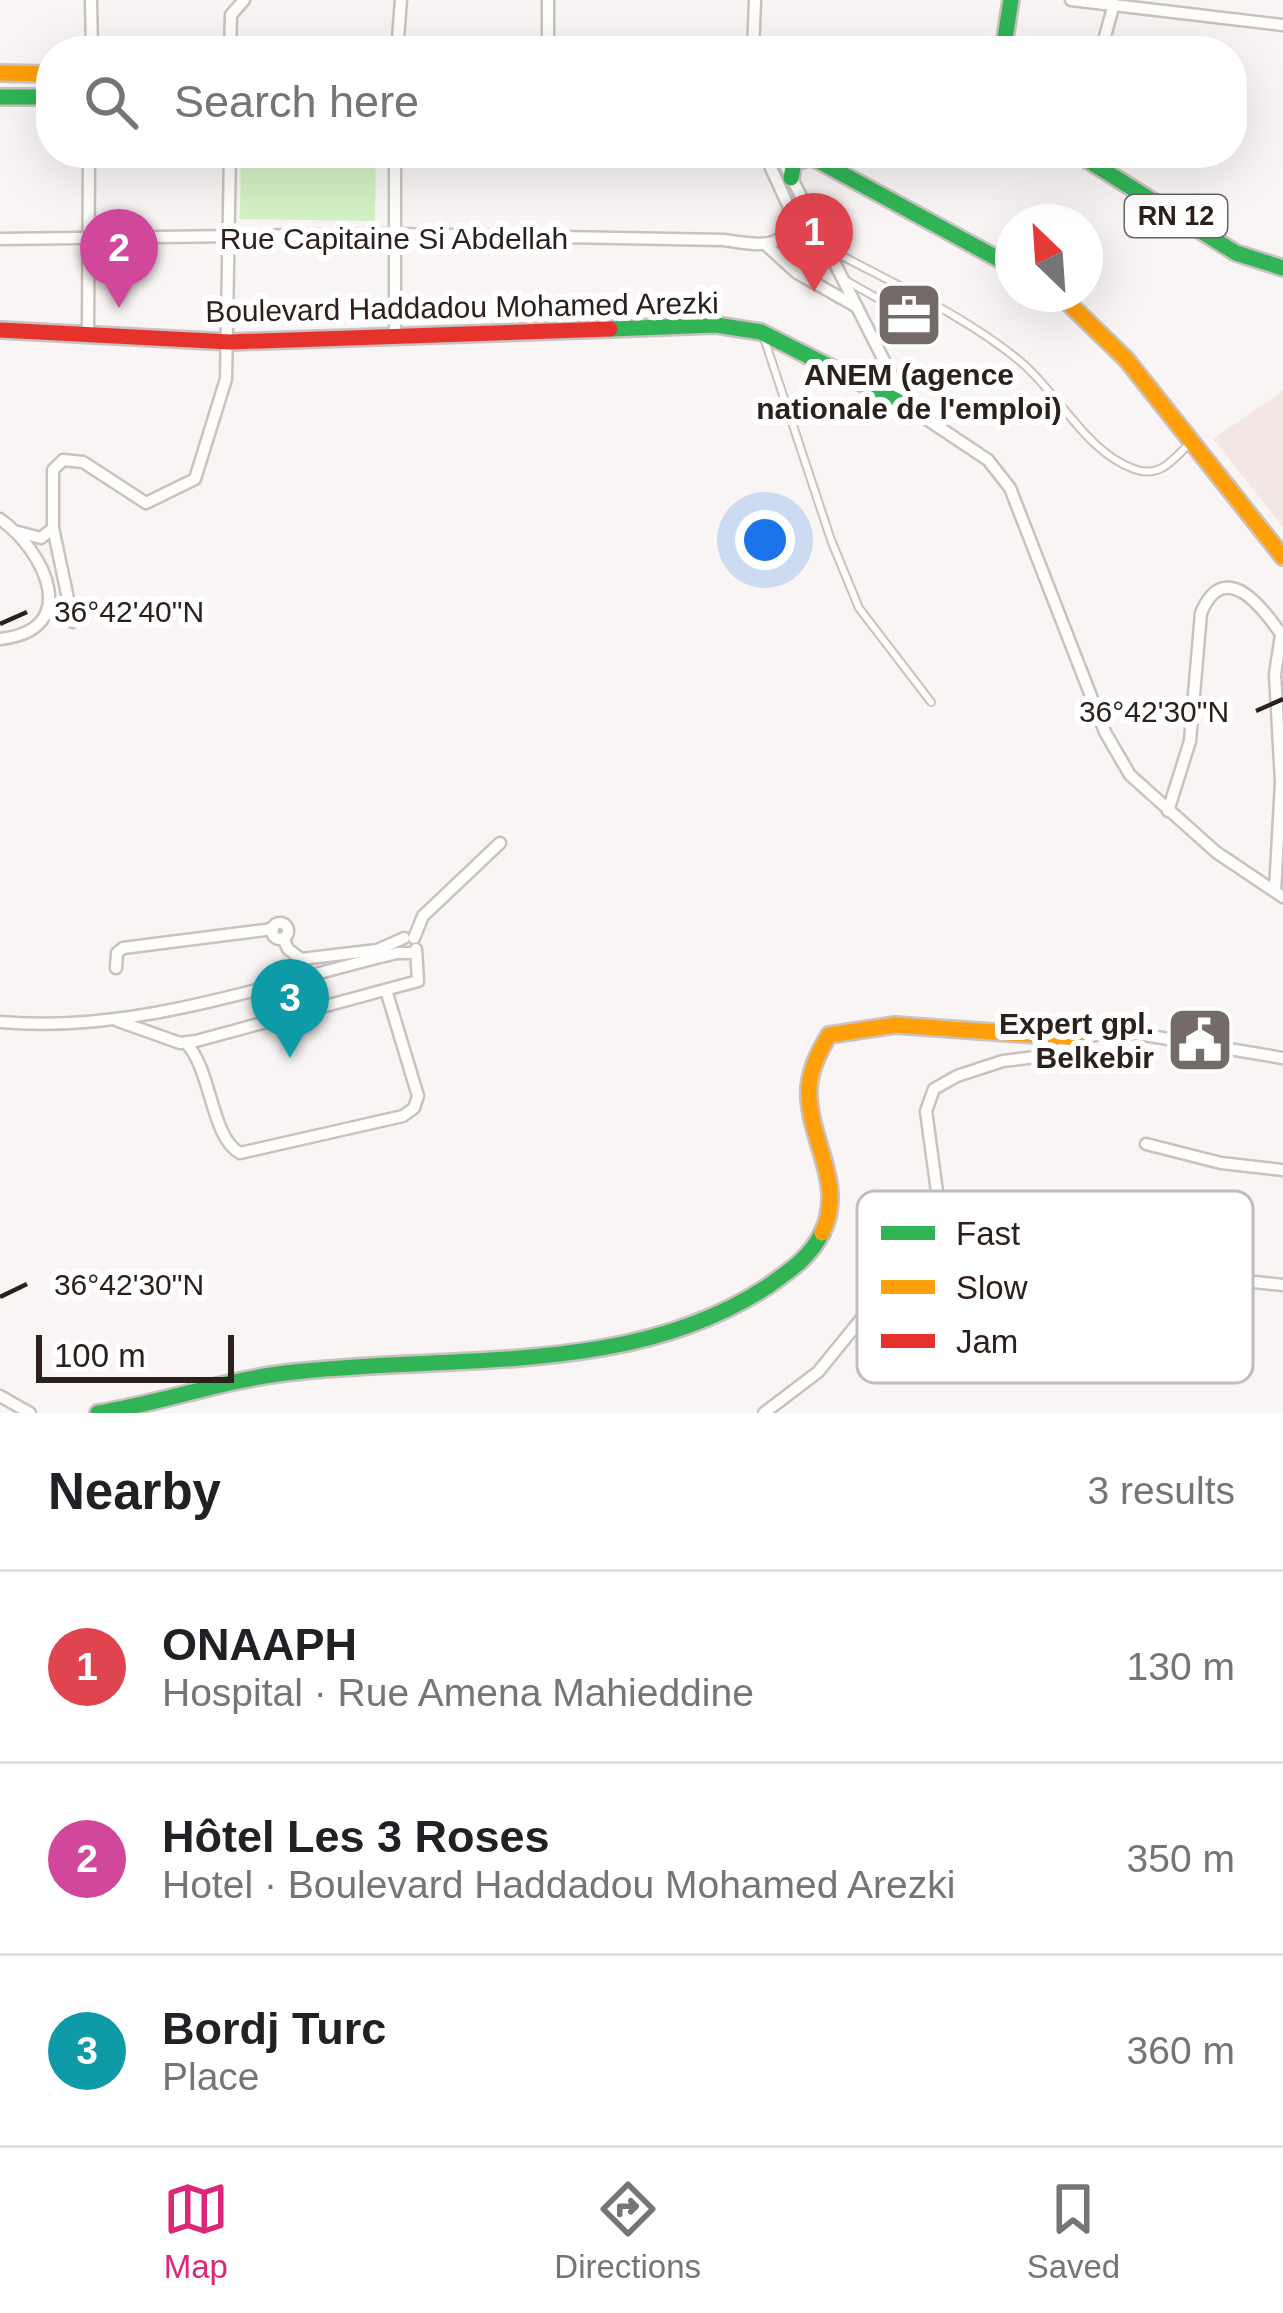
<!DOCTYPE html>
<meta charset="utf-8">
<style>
body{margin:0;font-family:Helvetica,sans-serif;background:#f2f2f2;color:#202124}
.compass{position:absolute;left:995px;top:204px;width:108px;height:108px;border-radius:50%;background:#fff;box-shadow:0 12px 48px #0002;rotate:335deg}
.scale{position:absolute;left:36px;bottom:30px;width:198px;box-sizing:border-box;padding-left:12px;border:6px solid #2c201c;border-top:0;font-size:33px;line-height:42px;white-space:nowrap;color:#2c201c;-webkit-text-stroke:9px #fff;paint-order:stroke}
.you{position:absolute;left:765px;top:540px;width:42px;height:42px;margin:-30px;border:9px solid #fff;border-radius:50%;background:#1a73e8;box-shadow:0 0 0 18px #1a73e833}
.badge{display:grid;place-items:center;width:78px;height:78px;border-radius:50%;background:#db2777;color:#fff;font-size:39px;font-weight:700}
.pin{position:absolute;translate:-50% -99px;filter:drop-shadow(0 3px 6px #0008)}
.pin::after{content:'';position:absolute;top:63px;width:42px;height:36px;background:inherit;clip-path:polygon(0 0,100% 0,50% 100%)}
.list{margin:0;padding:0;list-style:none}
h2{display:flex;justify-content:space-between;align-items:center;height:156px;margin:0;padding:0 48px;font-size:51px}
h2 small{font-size:39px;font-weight:400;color:#757577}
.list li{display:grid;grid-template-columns:78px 1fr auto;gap:36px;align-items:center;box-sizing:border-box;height:192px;padding:0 48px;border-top:3px solid #e0e0e0}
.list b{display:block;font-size:45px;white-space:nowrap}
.list p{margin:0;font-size:39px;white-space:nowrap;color:#757577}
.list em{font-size:39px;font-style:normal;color:#757577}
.icon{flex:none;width:66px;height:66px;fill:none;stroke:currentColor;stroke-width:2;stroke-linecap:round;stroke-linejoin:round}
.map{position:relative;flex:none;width:1283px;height:1413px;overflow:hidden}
.search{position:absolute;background:#fff;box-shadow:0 12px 48px #0002;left:36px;right:36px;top:36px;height:132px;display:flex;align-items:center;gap:30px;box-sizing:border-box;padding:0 42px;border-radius:48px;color:#757577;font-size:45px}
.sheet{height:732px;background:#fff}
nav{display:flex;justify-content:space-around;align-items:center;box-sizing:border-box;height:168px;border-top:3px solid #e0e0e0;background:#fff;font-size:33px;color:#757577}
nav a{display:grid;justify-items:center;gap:6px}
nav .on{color:#db2777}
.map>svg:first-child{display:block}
</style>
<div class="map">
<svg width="1283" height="1413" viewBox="0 0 1283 1413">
<rect width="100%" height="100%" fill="#f9f5f4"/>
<path fill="#f2e7e3" d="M1283,391V527L1213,439Z"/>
<path fill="#d3f1c4" d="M241,153H376L375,221L240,219Z"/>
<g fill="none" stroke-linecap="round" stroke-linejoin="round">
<defs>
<g id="lane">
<path d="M831,250C894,284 966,316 1021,362C1059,394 1086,452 1134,469C1159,478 1171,462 1188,445"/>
<path d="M847,281L891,306"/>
<path d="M763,335L831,540L859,608L931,702"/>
</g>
<g id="street">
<path d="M91,0L92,51"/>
<path d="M1071,0L1283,25"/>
<path d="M230,51L231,15L244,0"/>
<path d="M397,51L401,0"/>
<path d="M548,51V0"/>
<path d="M753,51L755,0"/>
<path d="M1101,51L1114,4"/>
<path d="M395,153V336"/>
<path d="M779,153L907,406L988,460L1010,488L1105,732L1130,775L1216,852L1283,897"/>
<path d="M0,239L395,234L724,240C753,244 785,253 793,216L764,153"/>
<path d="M766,245L797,273L857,307"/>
<path d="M88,334L89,153"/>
<path d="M0,519C45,551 83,630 0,639"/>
<path d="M53,528L73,622"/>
<path d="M18,532L41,538L53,528V470L63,460L83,462L146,503L195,479L226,379L230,153"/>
<path d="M1168,811L1190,741L1201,613C1225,556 1264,609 1283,637"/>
<path d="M1275,891L1281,782L1275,674L1281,635"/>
<circle cx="280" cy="931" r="8"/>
<path d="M283,938L288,949L301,959L377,950L404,938"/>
<path d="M414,938L423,916L500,843"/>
<path d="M116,968L117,953L123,948L273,929"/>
<path d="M118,1021L180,1043L196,1041L418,981L416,949"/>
<path d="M0,1022C136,1034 267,984 397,953H410"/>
<path d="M186,1043C212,1070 211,1138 240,1153L403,1116L414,1108L418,1096L386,990"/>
<path d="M1146,1144L1221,1163L1283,1170"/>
<path d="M1197,1276L1283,1285"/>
<path d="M0,1396L30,1413"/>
<path d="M764,1413L818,1372L941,1221L926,1111L934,1089L957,1076L1003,1061L1052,1055L1078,1038L1120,1031L1283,1058"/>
</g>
<g id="fast">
<path d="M1003,51L1011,0"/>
<path d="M0,97H51"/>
<path d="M804,153L1013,267"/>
<path d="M1076,153L1236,253L1283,268"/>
<path d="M791,178L794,162L813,157"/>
<path d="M610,329L716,325L761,332L907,406"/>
<path d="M98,1413C161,1403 221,1381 285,1373C446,1353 631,1379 771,1284C792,1269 810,1257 822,1233"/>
</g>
<g id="slow">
<path d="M0,73L51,74"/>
<path d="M1059,294L1126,359L1283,557"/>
<path d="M822,1233C847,1183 806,1138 809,1087C811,1067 819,1052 829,1035L895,1025L1078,1038"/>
</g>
<path id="jam" d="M0,330L230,342L610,329"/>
</defs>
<use href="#lane" stroke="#cac2c0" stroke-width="10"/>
<use href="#street" stroke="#cac2c0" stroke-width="15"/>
<use href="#fast" stroke="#cac2c0" stroke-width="20"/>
<use href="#slow" stroke="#cac2c0" stroke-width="20"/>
<use href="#jam" stroke="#cac2c0" stroke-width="20"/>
<use href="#lane" stroke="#fefefd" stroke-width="6"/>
<use href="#street" stroke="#fefefd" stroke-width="10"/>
<use href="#fast" stroke="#30b455" stroke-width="15"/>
<use href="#slow" stroke="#ff9f0a" stroke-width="15"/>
<use href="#jam" stroke="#e5322d" stroke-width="15"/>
</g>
<path fill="none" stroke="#2c201c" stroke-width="4.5" d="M0,624L27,612M1256,711L1283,699M0,1297L27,1284"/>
<defs>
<symbol id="office-square" viewBox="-11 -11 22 22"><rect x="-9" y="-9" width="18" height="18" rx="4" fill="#746b68" stroke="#fff"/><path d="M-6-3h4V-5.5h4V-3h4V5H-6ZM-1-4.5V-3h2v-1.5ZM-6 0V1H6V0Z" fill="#fff"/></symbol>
<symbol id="civic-square" viewBox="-11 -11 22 22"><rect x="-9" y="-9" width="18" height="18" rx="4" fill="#746b68" stroke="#fff"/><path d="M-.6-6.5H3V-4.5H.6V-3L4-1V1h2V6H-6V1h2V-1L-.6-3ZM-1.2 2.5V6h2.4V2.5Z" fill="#fff"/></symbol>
</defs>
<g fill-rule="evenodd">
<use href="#office-square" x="871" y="277" width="76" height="76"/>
<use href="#civic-square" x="1162" y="1002" width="76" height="76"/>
</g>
<g text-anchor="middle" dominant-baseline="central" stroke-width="12" stroke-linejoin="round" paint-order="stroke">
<rect fill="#fff" stroke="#6b6360" stroke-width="3" x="1125" y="195" width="102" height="42" rx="9"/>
<g font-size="27" font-weight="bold" fill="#2c201c">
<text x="1176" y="216">RN 12</text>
</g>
<g font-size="30" fill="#2c201c" stroke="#fff">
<text x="394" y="238">Rue Capitaine Si Abdellah</text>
<text transform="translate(462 307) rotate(-1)">Boulevard Haddadou Mohamed Arezki</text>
</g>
<g font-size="30" font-weight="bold" fill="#2c201c" stroke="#fff">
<text x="909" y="374">ANEM (agence<tspan x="909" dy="34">nationale de l'emploi)</tspan></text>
<text x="1154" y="1023" text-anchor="end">Expert gpl.<tspan x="1154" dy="34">Belkebir</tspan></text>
</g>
</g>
<rect x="857" y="1191" width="396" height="192" rx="18" fill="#fff" stroke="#c0bcbb" stroke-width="3"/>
<rect x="881" y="1226" width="54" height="14" fill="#30b455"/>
<rect x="881" y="1280" width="54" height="14" fill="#ff9f0a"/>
<rect x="881" y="1334" width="54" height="14" fill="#e5322d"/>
<g font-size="33" fill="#2c201c">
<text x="956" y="1245">Fast</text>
<text x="956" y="1299">Slow</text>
<text x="956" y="1353">Jam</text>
</g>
<g font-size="30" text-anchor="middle" fill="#2c201c" stroke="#fff" stroke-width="12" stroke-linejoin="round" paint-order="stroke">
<text x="129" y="622">36°42'40"N</text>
<text x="1154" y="722">36°42'30"N</text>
<text x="129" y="1295">36°42'30"N</text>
</g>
</svg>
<svg class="compass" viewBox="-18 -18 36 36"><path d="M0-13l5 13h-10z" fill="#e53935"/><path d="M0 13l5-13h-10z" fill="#757577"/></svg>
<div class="scale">100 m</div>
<div class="you"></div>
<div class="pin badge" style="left:814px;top:292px;background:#e0444e">1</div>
<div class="pin badge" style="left:119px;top:308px;background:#d1479c">2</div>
<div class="pin badge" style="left:290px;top:1058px;background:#0f9aa8">3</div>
<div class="search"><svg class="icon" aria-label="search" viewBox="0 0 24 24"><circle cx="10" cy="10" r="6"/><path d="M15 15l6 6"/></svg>Search here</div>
</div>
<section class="sheet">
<h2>Nearby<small>3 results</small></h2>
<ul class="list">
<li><span class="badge" style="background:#e0444e">1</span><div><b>ONAAPH</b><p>Hospital · Rue Amena Mahieddine</p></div><em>130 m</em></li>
<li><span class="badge" style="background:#d1479c">2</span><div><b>Hôtel Les 3 Roses</b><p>Hotel · Boulevard Haddadou Mohamed Arezki</p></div><em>350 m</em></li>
<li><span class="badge" style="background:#0f9aa8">3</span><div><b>Bordj Turc</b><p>Place</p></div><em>360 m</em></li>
</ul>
</section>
<nav>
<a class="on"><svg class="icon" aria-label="map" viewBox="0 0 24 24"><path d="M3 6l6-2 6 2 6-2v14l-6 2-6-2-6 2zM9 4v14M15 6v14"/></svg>Map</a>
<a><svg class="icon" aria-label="directions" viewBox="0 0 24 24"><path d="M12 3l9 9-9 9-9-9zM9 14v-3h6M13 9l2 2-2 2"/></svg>Directions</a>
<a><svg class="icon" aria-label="saved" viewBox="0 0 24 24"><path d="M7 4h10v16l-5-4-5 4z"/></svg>Saved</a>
</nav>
